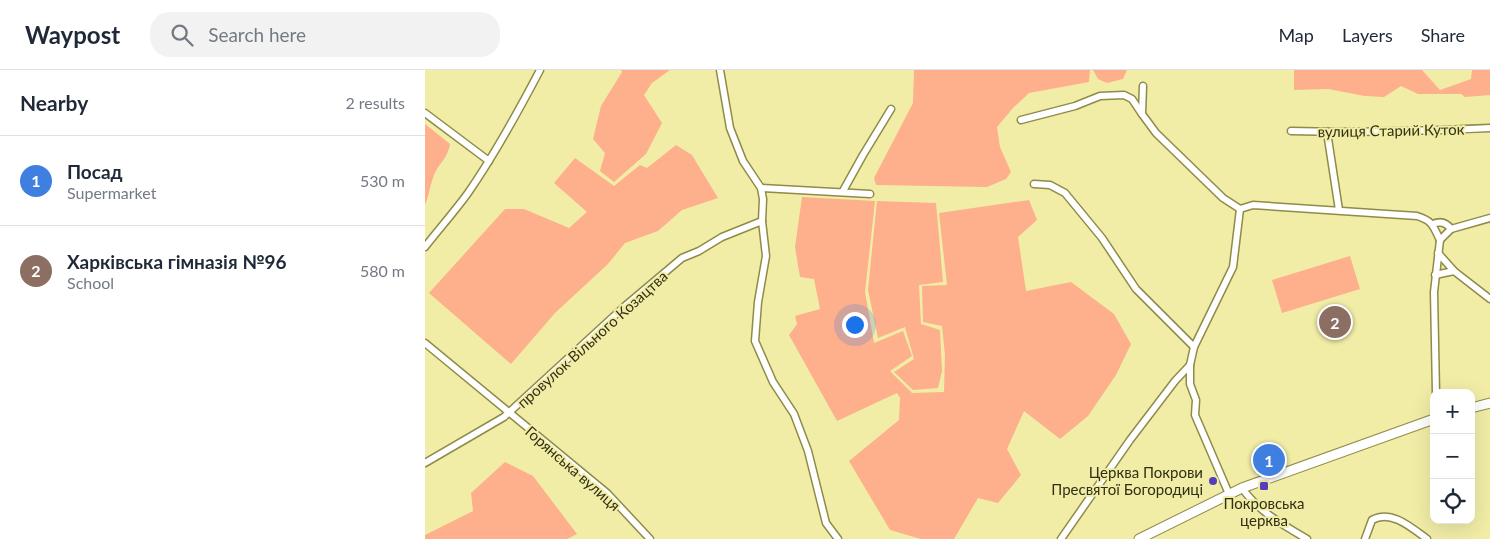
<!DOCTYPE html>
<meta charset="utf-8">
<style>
body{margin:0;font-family:Lato,sans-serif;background:#f2f2f3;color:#1f2937}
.controls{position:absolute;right:15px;bottom:15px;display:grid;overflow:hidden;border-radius:10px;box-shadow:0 5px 20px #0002}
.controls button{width:45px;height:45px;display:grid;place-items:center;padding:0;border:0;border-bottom:1px solid #e0e1e3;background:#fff;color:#1f2937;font:25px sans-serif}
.you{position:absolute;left:429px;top:254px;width:18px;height:18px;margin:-12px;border:4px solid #fff;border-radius:50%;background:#1a73e8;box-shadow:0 0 0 8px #1a73e833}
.badge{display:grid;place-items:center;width:32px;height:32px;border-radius:50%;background:#7c3aed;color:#fff;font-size:16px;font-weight:700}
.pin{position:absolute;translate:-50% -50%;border:2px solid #fff;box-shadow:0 1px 5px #0006}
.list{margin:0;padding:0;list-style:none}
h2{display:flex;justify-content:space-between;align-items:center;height:65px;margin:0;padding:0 20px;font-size:21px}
h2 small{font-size:16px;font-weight:400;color:#747a83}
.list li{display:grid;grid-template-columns:32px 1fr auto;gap:15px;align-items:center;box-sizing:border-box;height:90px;padding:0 20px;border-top:1px solid #e0e1e3}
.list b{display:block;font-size:19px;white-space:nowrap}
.list p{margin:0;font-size:16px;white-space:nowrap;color:#747a83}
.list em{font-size:16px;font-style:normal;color:#747a83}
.icon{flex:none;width:28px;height:28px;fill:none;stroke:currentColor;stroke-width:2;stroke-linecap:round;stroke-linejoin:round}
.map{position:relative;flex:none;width:1065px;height:469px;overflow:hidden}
header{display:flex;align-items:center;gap:30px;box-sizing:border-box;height:70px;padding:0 25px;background:#fff;border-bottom:1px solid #e0e1e3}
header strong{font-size:24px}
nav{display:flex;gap:28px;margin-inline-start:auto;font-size:18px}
.search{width:350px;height:45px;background:#f2f2f3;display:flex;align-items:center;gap:12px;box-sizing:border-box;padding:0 18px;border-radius:20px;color:#747a83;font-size:19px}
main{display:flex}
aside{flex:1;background:#fff}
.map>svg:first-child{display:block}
</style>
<header>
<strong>Waypost</strong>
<div class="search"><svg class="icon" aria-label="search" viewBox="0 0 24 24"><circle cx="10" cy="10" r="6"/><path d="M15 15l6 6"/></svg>Search here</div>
<nav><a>Map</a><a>Layers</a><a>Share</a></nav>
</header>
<main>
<aside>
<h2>Nearby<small>2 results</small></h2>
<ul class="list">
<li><span class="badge" style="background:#3f7fe0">1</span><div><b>Посад</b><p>Supermarket</p></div><em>530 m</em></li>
<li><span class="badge" style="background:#8d6e63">2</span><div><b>Харківська гімназія №96</b><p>School</p></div><em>580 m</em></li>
</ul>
</aside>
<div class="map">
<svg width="1065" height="469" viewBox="0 0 1065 469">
<rect width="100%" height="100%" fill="#f1eda7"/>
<g fill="#feaf8b">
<path d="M196,0H245L227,13L219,25L237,53L221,84L189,112L175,101L180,83L168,69L176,36L197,2Z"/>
<path d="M489,0H665L664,12L604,23L588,38L572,57L575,77L586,102L581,109L562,117L451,115L449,108L488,33Z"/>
<path d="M668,0H702L698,9L682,13L673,9Z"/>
<path d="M869,0H997L1015,20L1046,9L1047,0H1065V25L1040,27L1036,24H993L976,16L959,27L940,26L903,19L869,20Z"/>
<path d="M0,54L25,74C23,88 14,93 9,105C5,115 4,126 0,135Z"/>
<path d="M251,75L267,85L293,128L257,140L233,161L200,173L183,194L130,243L86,294L4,223L80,139H99L144,158L162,142L129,113L150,88L189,116L215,95L222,98Z"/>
<path d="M377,127L450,131L440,222L449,273L478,261L487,286L465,301L487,323L519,322L520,285L517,256L498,252L497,216L522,215L514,143L604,130L612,150L593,167L601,221L646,212L689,244L706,274L691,305L663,346L635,369L599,341L582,379L596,405L573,433L553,428L529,469H496L465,460L424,391L474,350L475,328L472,323L412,351L364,265L372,254L370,246L395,239L389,209L375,207L370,177Z"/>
<path d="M452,131L511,133L518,212L494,215L496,254L515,260L517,301L513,318L488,320L469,302L489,289L480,257L453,268L443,220Z"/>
<path d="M925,186L935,219L857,243L847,210Z"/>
<path d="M80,392L108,406L152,464L142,469H0V465L48,441L46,423Z"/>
</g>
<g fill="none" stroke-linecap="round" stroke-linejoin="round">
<defs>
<g id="street">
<path d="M295,0L305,58L318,91L336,118L338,129L337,151L341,186L333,232L330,271L348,312L369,344L383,381L401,453L413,469"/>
<path d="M718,16L717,44L731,63L798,128L815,139"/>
<path d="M0,43L64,91"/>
<path d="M596,50L650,36L675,26L699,25L707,29L717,44"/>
<path d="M866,61C933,63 999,61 1065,58"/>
<path d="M902,62L914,140"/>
<path d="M609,114L625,115L640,123L677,168L711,219L769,277"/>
<path d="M336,118L445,124"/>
<path d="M418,121L438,85L466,39"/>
<path d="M1008,154C1015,151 1021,152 1026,159"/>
<path d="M1015,170L1026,159L1065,148"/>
<path d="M0,177C14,159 30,141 43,123C70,84 93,42 115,0"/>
<path d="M1013,183L1029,201L1065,229"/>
<path d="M1010,205L1029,201"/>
<path d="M0,273L182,423L225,469"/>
<path d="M765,295V314L771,330L770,345L804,424"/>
<path d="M1011,323L1009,222L1015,170"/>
<path d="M0,393L79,347L200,236L257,188L274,181L297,167L337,151"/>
<path d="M817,418C833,441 858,455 882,469"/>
<path d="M636,469L705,370L750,311L765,295L769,277L808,197L815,139L828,135L992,146C1008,151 1008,156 1015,170"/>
<path d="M940,469L947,450C966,439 987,458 1002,469"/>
</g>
<g id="secondary">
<path d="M1046,338L1065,333"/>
<path d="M714,469L817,418L1009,349"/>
</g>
</defs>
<use href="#street" stroke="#8f8b48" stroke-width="9"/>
<use href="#secondary" stroke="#8f8b48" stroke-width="11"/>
<use href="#street" stroke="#fff" stroke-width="6"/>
<use href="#secondary" stroke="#fff" stroke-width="9"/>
</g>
<g fill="#553fb7" stroke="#f1eda7" stroke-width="2">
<circle cx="788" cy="411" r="5"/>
<rect x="834" y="411" width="10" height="10" rx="2.5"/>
</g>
<g text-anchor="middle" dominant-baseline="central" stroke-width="4" stroke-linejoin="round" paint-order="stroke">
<g font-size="15" fill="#323014" stroke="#f1eda7">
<text transform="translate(966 60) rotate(-1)">вулиця Старий Куток</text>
<text transform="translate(167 269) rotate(-42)">провулок Вільного Козацтва</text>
<text transform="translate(148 398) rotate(41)">Горянська вулиця</text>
</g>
<g font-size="15" fill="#323014" stroke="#f1eda7" text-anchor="end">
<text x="778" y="402">Церква Покрови<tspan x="778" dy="17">Пресвятої Богородиці</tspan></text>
<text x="839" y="433" text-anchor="middle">Покровська<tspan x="839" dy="17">церква</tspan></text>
</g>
</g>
</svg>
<div class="controls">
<button>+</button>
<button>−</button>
<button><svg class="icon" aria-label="locate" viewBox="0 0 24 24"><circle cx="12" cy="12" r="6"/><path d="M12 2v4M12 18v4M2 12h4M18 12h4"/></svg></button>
</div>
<div class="you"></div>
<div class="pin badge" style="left:844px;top:390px;background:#3f7fe0">1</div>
<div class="pin badge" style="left:910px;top:252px;background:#8d6e63">2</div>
</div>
</main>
